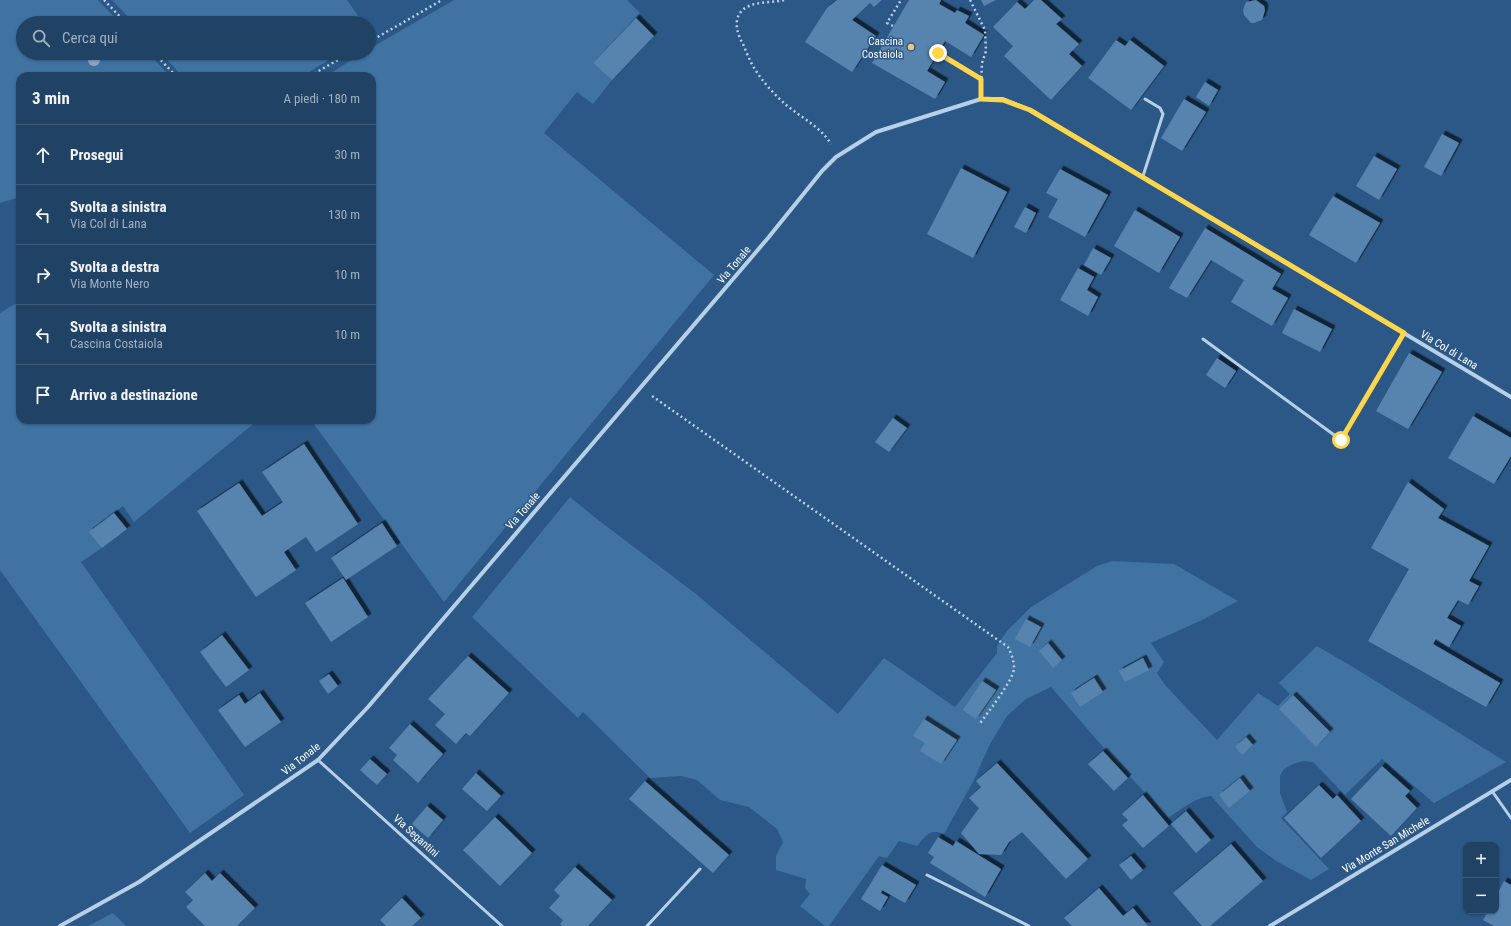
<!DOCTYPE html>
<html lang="it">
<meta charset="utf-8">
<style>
body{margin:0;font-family:"Roboto Condensed",sans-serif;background:#2d4d6d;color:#f1f3f6}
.controls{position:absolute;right:12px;bottom:12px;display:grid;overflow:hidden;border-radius:8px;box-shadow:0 1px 3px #0004}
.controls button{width:36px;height:36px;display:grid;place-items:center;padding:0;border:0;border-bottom:1px solid #3d5b78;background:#204264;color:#f1f3f6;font:20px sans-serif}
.stop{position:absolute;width:12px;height:12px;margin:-9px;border:3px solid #ffd54a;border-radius:50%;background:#fff}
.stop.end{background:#ffd54a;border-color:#fff;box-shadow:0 1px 4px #0008}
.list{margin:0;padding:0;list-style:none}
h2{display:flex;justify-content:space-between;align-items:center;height:52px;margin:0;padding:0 16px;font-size:17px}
h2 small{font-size:13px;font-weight:400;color:#a2b0bf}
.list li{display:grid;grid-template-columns:26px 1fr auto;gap:12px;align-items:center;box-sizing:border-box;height:60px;padding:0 16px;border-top:1px solid #3d5b78}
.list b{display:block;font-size:15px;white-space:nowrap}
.list p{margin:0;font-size:13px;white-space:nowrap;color:#a2b0bf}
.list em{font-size:13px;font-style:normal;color:#a2b0bf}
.icon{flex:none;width:22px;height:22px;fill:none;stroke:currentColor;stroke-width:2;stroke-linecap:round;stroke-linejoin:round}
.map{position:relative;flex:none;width:1511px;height:926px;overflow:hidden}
.search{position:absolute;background:#204264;box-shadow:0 1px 3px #0004;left:16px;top:16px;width:360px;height:44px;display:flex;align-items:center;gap:10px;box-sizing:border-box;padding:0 14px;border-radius:22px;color:#a2b0bf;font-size:15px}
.panel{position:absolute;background:#204264;box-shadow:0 1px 3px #0004;left:16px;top:72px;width:360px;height:352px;border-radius:12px}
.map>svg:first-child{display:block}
</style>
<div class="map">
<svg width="1511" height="926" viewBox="0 0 1511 926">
<defs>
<filter id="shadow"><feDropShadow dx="3.5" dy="-3.5" stdDeviation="0" flood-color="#0009"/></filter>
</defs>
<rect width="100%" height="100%" fill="#2b5886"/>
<g fill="#4072a2">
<path d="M0,0H98L120,23H23V53H148L170,76H20V197L0,203Z"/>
<path d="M112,0H347L363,23H134Z"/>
<path d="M454,0H627L640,13L593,63L612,80L593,104L577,92L544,133L714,275L444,602L311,420H372V76H326L363,53H369V49Z"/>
<path d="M161,53H341L302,76H182Z"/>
<path d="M20,301V420H258L134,522L123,506L90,532L102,548L81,562L244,795L190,833L0,570V313Z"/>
<path d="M570,497L593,516L696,594L838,714L884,658L955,707L997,653V646L1007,631L1031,607L1097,566L1112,561L1174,564L1238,601L1200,621L1151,643L1164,662L1157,673L1165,685L1217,740L1258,693L1278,706L1290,694L1279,683L1317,646L1353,667L1506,762L1434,803L1382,759L1345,795L1313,762L1303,761L1293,764L1284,769L1280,776V793L1287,812L1281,818L1329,869L1311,880L1276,861L1257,847L1211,796C1195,797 1181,810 1168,818L1103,747L1051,687L1026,699L1007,716L990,744L974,780L944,834C929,828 926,836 917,846L899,841L887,858L879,856L829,926H825L800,906L810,894L805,888L806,879L776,870V856L783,842L777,829L749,807L720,800L697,780L681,776L650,778L583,712L578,718L472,617Z"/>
<path d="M113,913L126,926H88Z"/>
</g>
<g fill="#5784af" filter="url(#shadow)">
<path d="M837,0H882L874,7L870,3L852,20L876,36L852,72L805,42L827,8Z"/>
<path d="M909,0H941L939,4L955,13L957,10L969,16L965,23L984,35L971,57L945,41L927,71L945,82L935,99L872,63Z"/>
<path d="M981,0H996L984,6Z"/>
<path d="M1034,0H1041L1062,19L1056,24L1079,44L1069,54L1082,66L1051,100L1004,56L1013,46L993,27L1017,2L1025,9Z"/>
<path d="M1256,0L1264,6L1265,10L1262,20L1254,23H1251L1244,15L1243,10L1246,2Z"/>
<path d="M636,18L654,36L612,80L593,63Z"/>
<path d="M1116,40L1125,46L1130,40L1164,66L1131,110L1088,78Z"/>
<path d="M1205,82L1218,90L1209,106L1196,97Z"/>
<path d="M1184,99L1206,112L1182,151L1161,138Z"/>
<path d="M1442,134L1459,143L1441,176L1424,167Z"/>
<path d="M1374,156L1397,169L1379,200L1356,186Z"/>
<path d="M961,168L1007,192L973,258L927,234Z"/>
<path d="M1060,169L1108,195L1085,237L1048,217L1058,199L1046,193Z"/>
<path d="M1333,196L1380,223L1356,263L1309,235Z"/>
<path d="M1025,207L1036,213L1026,233L1014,227Z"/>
<path d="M1135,210L1180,237L1159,273L1114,246Z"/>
<path d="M1205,228L1281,274L1272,289L1288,298L1272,326L1231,302L1244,280L1211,260L1187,298L1169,288Z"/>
<path d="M1093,248L1111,258L1101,275L1084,265Z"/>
<path d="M1078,268L1094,277L1087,290L1098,297L1088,316L1060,300Z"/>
<path d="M1294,309L1332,329L1320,352L1282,333Z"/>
<path d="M1409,353L1442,372L1408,429L1376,411Z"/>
<path d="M1217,358L1236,371L1225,388L1206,375Z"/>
<path d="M1473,416L1511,438V456L1494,484L1448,458Z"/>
<path d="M893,418L907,428L889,452L875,442Z"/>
<path d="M304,444L358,524L316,552L306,537L284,552L296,570L256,597L197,511L239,483L262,516L283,502L262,472Z"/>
<path d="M1408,482L1444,509L1438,518L1489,546L1469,581L1479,586L1468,605L1458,600L1447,618L1461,626L1449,647L1436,639L1433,644L1500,683L1486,707L1368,641L1409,569L1371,548Z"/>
<path d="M114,513L127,529L102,548L89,532Z"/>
<path d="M382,523L397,546L346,580L331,558Z"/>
<path d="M343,578L368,617L331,642L305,603Z"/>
<path d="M1026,619L1041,627L1030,647L1015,639Z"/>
<path d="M222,635L249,670L226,687L200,652Z"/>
<path d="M1048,643L1062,660L1053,668L1039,651Z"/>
<path d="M468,656L509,693L470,736L466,733L456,744L435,725L445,714L428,699Z"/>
<path d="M1143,658L1149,670L1125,682L1119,671Z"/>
<path d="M329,674L338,686L328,694L319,681Z"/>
<path d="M1094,678L1103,692L1080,707L1071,693Z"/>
<path d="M982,681L996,690L976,719L963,710Z"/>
<path d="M260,693L281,722L245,747L218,710L239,695L245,704Z"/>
<path d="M1293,695L1330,732L1316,747L1279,709Z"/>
<path d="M924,719L957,740L941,764L920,751L925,743L913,736Z"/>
<path d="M410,724L443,754L418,783L393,760L397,755L389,748Z"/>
<path d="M1246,737L1253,745L1242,755L1235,747Z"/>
<path d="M1103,751L1128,778L1114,791L1088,764Z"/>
<path d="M370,759L387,774L377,785L360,770Z"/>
<path d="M997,763L1088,859L1066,879L1022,832L1009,842L1001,855L979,854L961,833L979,808L969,798L981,787L976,781Z"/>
<path d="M1382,766L1410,791L1405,796L1417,808L1391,836L1351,799Z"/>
<path d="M476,773L501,796L487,811L462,789Z"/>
<path d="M1240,778L1250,791L1229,808L1219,795Z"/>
<path d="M645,781L729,855L713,873L629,799Z"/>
<path d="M1319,785L1333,799L1337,795L1361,821L1321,858L1284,818Z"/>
<path d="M1143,795L1169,826L1143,848L1122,825L1128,820L1122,814Z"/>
<path d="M427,806L443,820L428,838L412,824Z"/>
<path d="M1186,811L1211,840L1196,853L1171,824Z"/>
<path d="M495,817L532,853L500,886L463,850Z"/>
<path d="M938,837L953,846L956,841L1001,869L985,897L930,863L934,857L928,853Z"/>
<path d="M1231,844L1263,881L1210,926H1202L1173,893Z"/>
<path d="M1131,856L1143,870L1131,880L1119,865Z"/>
<path d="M882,865L916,885L905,903L882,890L881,893L888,897L880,911L861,899Z"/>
<path d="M575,867L612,900L588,926H562L560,924L563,920L549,908L560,896L554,890Z"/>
<path d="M205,873L212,881L220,873L255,908L237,926H205L186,907L193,900L185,892Z"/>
<path d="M1504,881L1511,885V926H1494L1483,920L1488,911H1496V896Z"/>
<path d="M1099,888L1123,916L1133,908L1148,926H1072L1064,918Z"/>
<path d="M402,898L421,918L412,926H386L380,920Z"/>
</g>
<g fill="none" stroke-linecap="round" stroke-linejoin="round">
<g stroke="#b6d0e7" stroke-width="2.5" stroke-dasharray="2 3" stroke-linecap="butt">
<path d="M104,0L126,23"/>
<path d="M784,0C772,3 758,1 747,7C732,15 736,32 743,44C746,51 749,59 753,66C761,80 773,93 785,104C800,117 820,126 831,144"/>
<path d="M970,0L985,30L986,51L982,63L981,85"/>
<path d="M893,26L887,23L901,0"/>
<path d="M369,42L442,0"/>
<path d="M154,53L176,76"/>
<path d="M938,53L981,79"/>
<path d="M310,76L350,53"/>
<path d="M652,396L1008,647C1011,653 1014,660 1014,668C1014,680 987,713 979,725"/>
</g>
<g stroke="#b6d0e7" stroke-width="3">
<path d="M1143,176L1163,114L1160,108L1145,99"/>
<path d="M1203,339L1341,440L1404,333"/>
<path d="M318,760L502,926"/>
<path d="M1492,791L1511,818"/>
<path d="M927,875L1029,926"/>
<path d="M647,926L700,869"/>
</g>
<g stroke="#b6d0e7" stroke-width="4">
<path d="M60,926L139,882L318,760L368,707L768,238L822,171L836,157L876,132L981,99H1003L1030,110L1511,397"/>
<path d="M1270,926L1511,780"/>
</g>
</g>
<circle fill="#8ba7c4" cx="94" cy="60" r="6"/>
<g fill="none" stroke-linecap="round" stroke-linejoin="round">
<path stroke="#ffd54a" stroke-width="5" d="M938,53L981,79V99L1003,100L1030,110L1404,333L1341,440"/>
</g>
<circle fill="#edc67e" stroke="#2b5886" stroke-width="1.5" cx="911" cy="47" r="4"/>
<g text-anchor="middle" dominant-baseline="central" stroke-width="3" stroke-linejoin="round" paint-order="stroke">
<g font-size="11" fill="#fff" stroke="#2b5886" text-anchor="end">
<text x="903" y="41">Cascina<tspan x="903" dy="13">Costaiola</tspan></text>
</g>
<g font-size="11" fill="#fff" stroke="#2b5886">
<text transform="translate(734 265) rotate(-50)">Via Tonale</text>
<text transform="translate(1449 350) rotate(31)">Via Col di Lana</text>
<text transform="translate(523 511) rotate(-49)">Via Tonale</text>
<text transform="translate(301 759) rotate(-38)">Via Tonale</text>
<text transform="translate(416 836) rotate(42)">Via Segantini</text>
<text transform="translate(1386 845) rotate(-31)">Via Monte San Michele</text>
</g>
</g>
</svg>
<div class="controls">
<button>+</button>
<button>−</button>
</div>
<div class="stop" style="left:1341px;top:440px"></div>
<div class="stop end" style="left:938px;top:53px"></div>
<div class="search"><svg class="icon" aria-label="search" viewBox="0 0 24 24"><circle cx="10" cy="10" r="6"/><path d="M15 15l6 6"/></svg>Cerca qui</div>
<section class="panel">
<h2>3 min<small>A piedi · 180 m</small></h2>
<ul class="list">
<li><svg class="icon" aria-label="ahead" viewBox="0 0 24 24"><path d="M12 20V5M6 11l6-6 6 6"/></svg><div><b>Prosegui</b></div><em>30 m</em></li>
<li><svg class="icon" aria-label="left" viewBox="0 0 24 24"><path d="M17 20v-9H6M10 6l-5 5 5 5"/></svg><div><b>Svolta a sinistra</b><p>Via Col di Lana</p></div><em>130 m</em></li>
<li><svg class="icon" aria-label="right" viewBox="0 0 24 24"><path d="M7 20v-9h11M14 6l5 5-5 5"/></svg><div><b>Svolta a destra</b><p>Via Monte Nero</p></div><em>10 m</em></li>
<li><svg class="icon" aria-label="left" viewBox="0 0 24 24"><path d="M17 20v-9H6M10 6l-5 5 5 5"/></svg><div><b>Svolta a sinistra</b><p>Cascina Costaiola</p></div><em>10 m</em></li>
<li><svg class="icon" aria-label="arrive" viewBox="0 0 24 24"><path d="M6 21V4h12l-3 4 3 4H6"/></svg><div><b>Arrivo a destinazione</b></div></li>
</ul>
</section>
</div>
